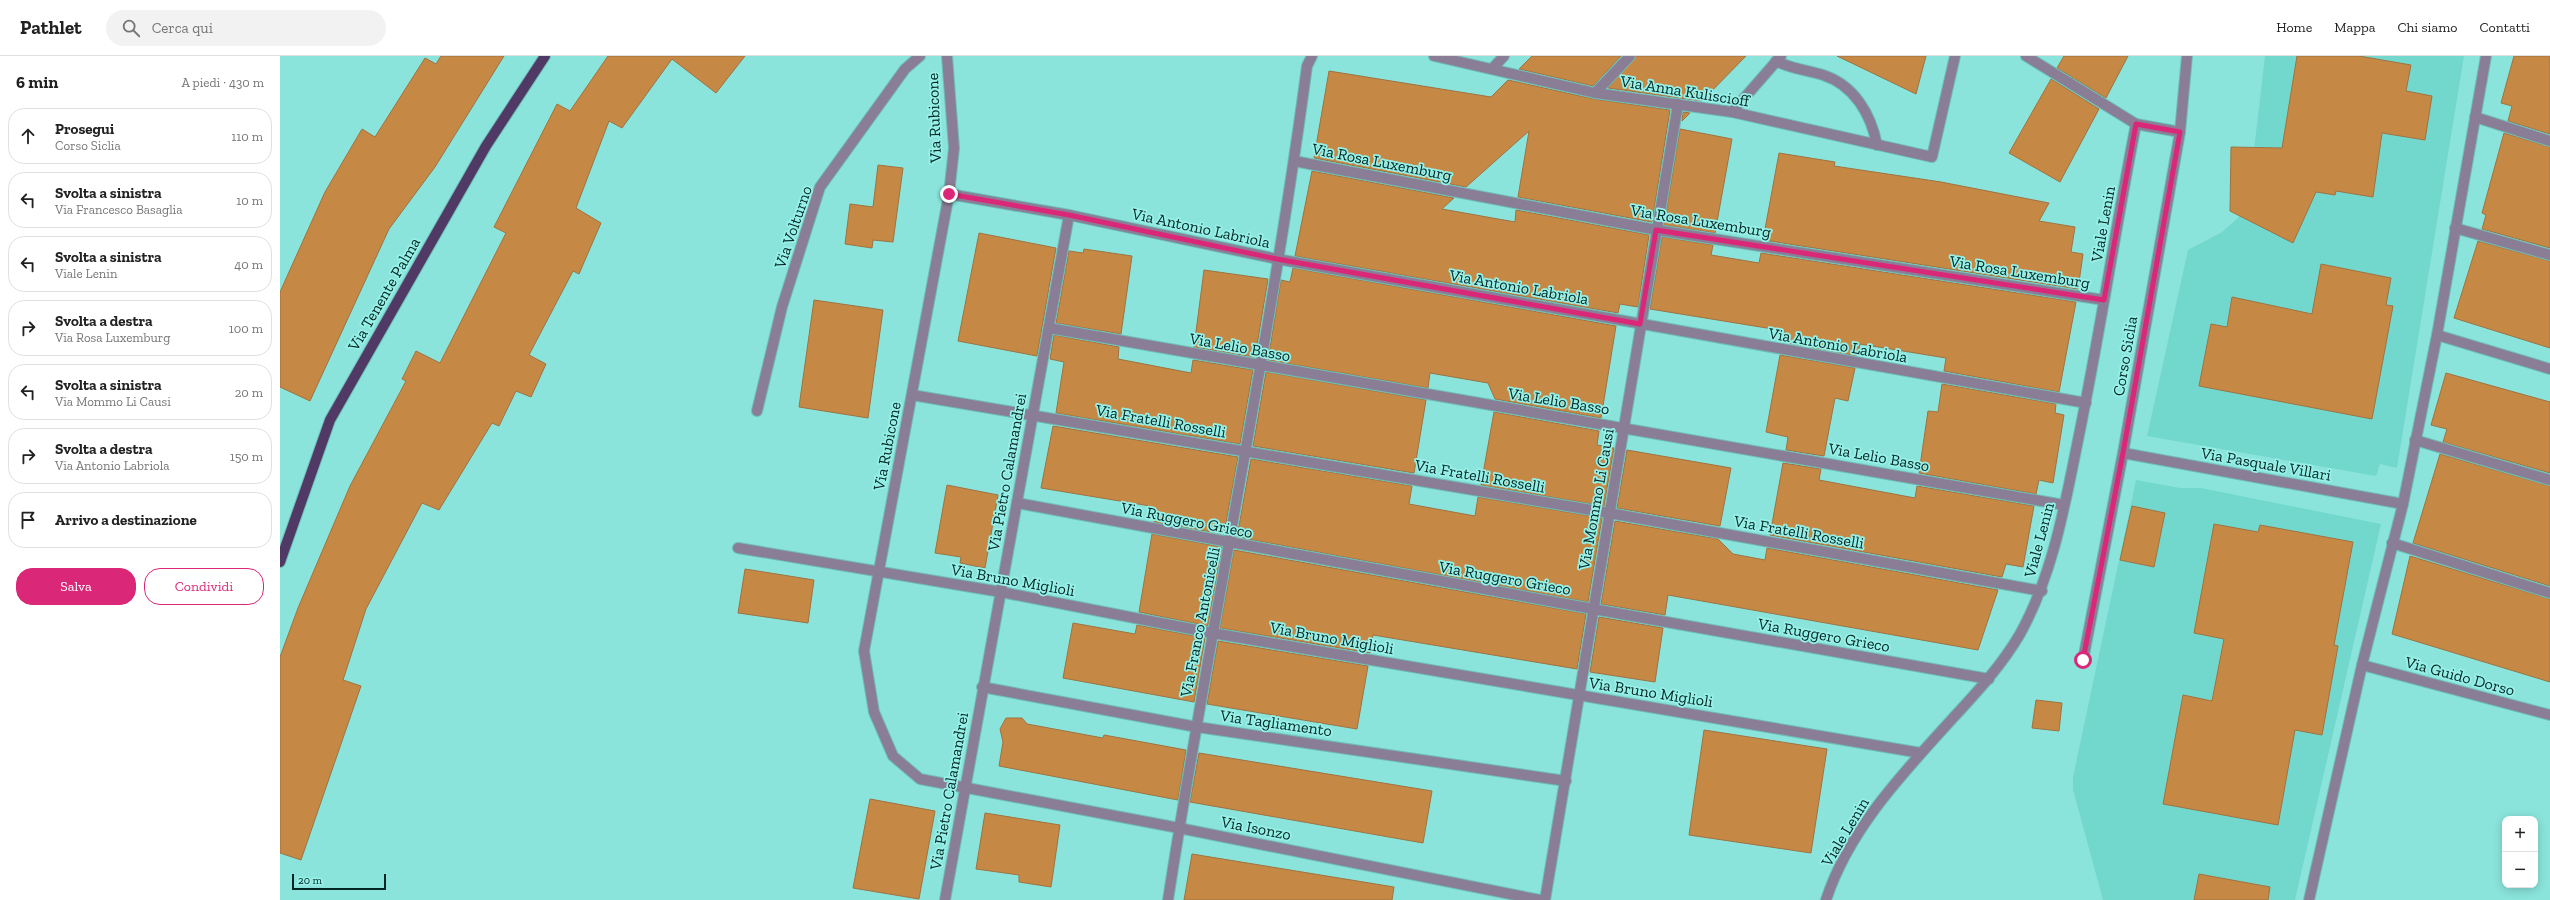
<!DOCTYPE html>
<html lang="it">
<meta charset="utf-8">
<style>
body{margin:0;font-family:"Zilla Slab",serif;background:#f2f2f2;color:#222}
.controls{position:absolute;right:12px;bottom:12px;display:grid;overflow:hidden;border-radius:8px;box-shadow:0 2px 10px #0003}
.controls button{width:36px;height:36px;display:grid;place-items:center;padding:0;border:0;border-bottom:1px solid #e0e0e0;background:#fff;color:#222;font:20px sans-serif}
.scale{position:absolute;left:12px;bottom:10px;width:94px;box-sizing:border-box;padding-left:4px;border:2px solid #002623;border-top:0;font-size:11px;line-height:14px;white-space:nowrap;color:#002623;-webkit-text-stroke:3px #97f1e8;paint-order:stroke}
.stop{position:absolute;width:12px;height:12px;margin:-9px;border:3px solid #db2777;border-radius:50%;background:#fff}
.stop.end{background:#db2777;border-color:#fff;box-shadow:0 1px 4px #0008}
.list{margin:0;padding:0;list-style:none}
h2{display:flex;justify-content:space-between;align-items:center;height:52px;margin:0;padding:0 16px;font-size:17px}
h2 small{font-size:13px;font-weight:400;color:#767676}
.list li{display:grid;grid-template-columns:26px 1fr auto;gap:12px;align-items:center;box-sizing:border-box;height:56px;margin:0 8px 8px;padding:0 8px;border:1px solid #e0e0e0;border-radius:16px}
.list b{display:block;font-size:15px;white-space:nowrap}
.list p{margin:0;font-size:13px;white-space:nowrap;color:#767676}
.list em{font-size:13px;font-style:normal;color:#767676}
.actions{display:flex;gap:8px;padding:12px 16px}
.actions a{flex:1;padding:9px 0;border:1px solid #db2777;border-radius:16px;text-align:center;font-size:14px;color:#db2777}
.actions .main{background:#db2777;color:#fff}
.icon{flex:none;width:22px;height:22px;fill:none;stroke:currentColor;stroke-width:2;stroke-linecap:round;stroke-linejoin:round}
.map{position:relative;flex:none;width:2270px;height:844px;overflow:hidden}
header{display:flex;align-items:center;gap:24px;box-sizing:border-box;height:56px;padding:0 20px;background:#fff;border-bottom:1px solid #e0e0e0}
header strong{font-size:19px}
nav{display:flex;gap:22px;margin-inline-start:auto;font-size:14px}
.search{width:280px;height:36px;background:#f2f2f2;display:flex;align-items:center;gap:10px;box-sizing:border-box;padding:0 14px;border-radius:22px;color:#767676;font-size:15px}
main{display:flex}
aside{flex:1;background:#fff}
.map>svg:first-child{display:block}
</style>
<header>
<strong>Pathlet</strong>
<div class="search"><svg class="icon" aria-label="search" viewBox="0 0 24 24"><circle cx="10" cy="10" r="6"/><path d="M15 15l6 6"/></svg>Cerca qui</div>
<nav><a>Home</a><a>Mappa</a><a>Chi siamo</a><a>Contatti</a></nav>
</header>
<main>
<aside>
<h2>6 min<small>A piedi · 430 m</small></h2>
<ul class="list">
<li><svg class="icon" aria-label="ahead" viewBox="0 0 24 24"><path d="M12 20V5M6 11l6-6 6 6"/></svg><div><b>Prosegui</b><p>Corso Siclia</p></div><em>110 m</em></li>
<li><svg class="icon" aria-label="left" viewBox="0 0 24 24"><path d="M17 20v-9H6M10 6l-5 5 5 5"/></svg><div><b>Svolta a sinistra</b><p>Via Francesco Basaglia</p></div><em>10 m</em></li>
<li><svg class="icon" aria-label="left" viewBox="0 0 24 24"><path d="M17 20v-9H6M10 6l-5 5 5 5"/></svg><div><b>Svolta a sinistra</b><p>Viale Lenin</p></div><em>40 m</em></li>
<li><svg class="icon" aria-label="right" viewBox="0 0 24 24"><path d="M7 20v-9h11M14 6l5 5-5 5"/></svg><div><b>Svolta a destra</b><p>Via Rosa Luxemburg</p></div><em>100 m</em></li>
<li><svg class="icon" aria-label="left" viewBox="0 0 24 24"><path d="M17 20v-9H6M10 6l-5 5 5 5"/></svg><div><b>Svolta a sinistra</b><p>Via Mommo Li Causi</p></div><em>20 m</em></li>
<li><svg class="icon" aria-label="right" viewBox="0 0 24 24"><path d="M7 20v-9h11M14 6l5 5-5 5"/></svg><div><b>Svolta a destra</b><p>Via Antonio Labriola</p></div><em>150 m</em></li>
<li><svg class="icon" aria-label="arrive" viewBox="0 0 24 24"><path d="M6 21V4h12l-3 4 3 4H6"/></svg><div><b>Arrivo a destinazione</b></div></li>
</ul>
<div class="actions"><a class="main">Salva</a><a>Condividi</a></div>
</aside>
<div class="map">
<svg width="2270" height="844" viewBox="0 0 2270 844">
<rect width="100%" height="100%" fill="#8ae4db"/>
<g fill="#72d8ce">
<path d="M1985,0H2184L2117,412L2100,408L2096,420L1867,380L1908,194L1942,176L1958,162L1968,145Z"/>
<path d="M1856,424L1900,432H1921L2101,468L2015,844H1823L1793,734V721Z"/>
</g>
<g fill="#c68945" stroke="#9f7240">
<path d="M161,0H224L155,111L109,173L30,345L0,331V236L45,136L82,73L95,81L145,2L156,8Z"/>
<path d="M328,0H465L436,37L392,3L342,72L329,65L296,152L321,167L299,218L293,215L249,299L266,308L251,341L236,335L219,370L212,367L159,454L142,447L86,553L63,624L81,630L21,804L0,797V601L18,552L70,430L126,325L122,323L136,295L160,307L226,177L214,171L277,48L290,55Z"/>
<path d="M1252,0H1341L1313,30L1239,13Z"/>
<path d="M1356,0H1466L1422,45L1328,32Z"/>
<path d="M1557,0H1646L1636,38Z"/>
<path d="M1784,0H1848L1826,42L1777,12Z"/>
<path d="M2017,0H2079L2131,9L2126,35L2152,40L2145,84L2102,77L2093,141L2056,135L2055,139L2036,136L2013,187L1950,155L1951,91L2002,92Z"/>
<path d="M2234,0H2270V78L2228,65L2232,50L2221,47Z"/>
<path d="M1049,15L1211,41L1228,24L1314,43L1390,54L1372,166L1238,141L1249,75L1186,131L1034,102Z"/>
<path d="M1771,23L1819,53L1780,126L1729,97Z"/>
<path d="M1403,56L1410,57L1402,65Z"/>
<path d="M1400,73L1452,83L1435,177L1384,169Z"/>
<path d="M2224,77L2270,91V192L2202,173L2206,159L2202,157Z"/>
<path d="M1499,97L1555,106L1554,110L1661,126L1769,147L1759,165L1795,171L1791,196L1803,198L1798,233L1483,184Z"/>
<path d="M598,109L623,112L613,186L593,184L592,192L565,188L570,148L593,151Z"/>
<path d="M1032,115L1174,142L1162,153L1235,166L1236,154L1369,179L1358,251L1340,248L1338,257L1015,200Z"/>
<path d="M699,177L776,192L757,300L678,285Z"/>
<path d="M1382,181L1433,189L1431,199L1479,207L1481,197L1796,246L1779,336L1664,315L1666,302L1580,288L1577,300L1503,286L1505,275L1370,253Z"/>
<path d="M2198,185L2270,205V292L2174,262Z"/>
<path d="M804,193L852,200L841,278L776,267L789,195L803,197Z"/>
<path d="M2041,208L2111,222L2106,249L2113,250L2092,363L1919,330L1931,268L1947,271L1952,241L2032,258Z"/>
<path d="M1013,212L1336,270L1321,362L1215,343L1208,327L1150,317L1148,332L988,304L1001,224L1010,226Z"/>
<path d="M924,214L988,223L975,301L914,291Z"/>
<path d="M534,244L603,254L588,362L519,351Z"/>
<path d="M774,279L839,291L838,303L911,317L913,304L973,314L960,388L776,357L784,306L770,303Z"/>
<path d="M1500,299L1575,312L1568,345L1555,342L1544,400L1506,394L1508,381L1486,376Z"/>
<path d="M986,316L1146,344L1134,417L973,390Z"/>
<path d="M2166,317L2270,346V417L2163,386L2167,373L2151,369Z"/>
<path d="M1662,328L1776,348L1775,357L1784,359L1773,427L1759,424L1756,438L1639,417L1648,355L1658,356Z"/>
<path d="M1214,356L1319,375L1317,389L1334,392L1324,450L1201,429Z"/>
<path d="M773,370L958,401L944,478L874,466L876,454L869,453L870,450L761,432Z"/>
<path d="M1347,394L1451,412L1440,470L1337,452Z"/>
<path d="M2160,398L2270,430V530L2133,487Z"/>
<path d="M971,403L1132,430L1129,448L1195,460L1198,441L1322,462L1308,546L957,481Z"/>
<path d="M1503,407L1541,413L1539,424L1635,442L1637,430L1754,450L1743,511L1726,508L1722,521L1490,479Z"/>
<path d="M667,429L718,439L705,512L680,507L681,501L655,497Z"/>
<path d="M1852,450L1885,457L1874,511L1840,504Z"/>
<path d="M1335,465L1438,483L1453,498L1485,504L1487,492L1718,534L1698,594L1388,539L1385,559L1321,548Z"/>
<path d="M1934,468L1978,476L1980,469L2073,486L2054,589L2058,590L2042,679L2015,674L1998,769L1883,748L1903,639L1932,645L1944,583L1914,577Z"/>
<path d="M872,478L942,491L928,570L859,556Z"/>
<path d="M954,494L1306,558L1297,613L1093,579L1090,597L940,572Z"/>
<path d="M2130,500L2270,543V626L2112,578Z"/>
<path d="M465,513L534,524L528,567L458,557Z"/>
<path d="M1319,561L1383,572L1375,626L1310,616Z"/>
<path d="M793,567L855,578L857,569L925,582L914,646L783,622Z"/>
<path d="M938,585L1088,610L1077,673L927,648Z"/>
<path d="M1756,644L1782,647L1779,675L1752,672Z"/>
<path d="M726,662H742L747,668L823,682L824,679L906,694L898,744L719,710L723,686L720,673Z"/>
<path d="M1424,674L1547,693L1531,797L1409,779Z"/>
<path d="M919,697L1152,735L1143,787L910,746Z"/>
<path d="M590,743L655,755L639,843L573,832Z"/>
<path d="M705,757L780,769L771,831L739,826V819L696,813Z"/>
<path d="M912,798L1114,831L1112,844H904Z"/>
<path d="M1919,818L1990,831L1988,844H1914Z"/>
</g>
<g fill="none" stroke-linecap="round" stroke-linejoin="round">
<defs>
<g id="minor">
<path d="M667,0L674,92L669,138L584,595L594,656L613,700L640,723L899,772L1260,844"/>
<path d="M1154,0L1315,37L1452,56L1652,101L1675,0"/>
<path d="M1746,0L1856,68L1900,76"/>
<path d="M1496,5C1511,13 1527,14 1543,19C1574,29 1591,58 1597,89"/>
<path d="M1212,13L1224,0"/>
<path d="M1315,37L1350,0"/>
<path d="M1452,56L1501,0"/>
<path d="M2195,61L2270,85"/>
<path d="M1014,105L1377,174L1824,244"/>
<path d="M669,138L789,159L997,203L1806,347"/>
<path d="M2175,172L2270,199"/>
<path d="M769,272L1784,449"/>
<path d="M2157,279L2270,313"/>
<path d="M632,339L1329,457L1762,535"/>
<path d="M477,355L502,251L540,131L625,13L640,0"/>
<path d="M2135,384L2270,424"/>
<path d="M1843,397L2123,448"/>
<path d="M737,447L1313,553L1709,623"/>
<path d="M2112,487L2270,537"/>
<path d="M458,492L721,536L932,577L1641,697"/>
<path d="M1803,604L1843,397L1900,76L1907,0"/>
<path d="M2082,609L2270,659"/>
<path d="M702,631L917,671L1286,725"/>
<path d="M665,844L789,159"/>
<path d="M888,844C931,565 990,289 1027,10L1032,0"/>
<path d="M1265,844L1398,48"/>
<path d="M1546,844C1569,773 1624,716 1673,662C1697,636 1722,609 1740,578C1772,520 1784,454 1797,389C1819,283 1835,175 1856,68"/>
<path d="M2029,844L2082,609L2123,448L2157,279L2206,0"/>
</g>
<path id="major" d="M0,506L50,364L206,90L265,0"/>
</defs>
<use href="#minor" stroke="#6ebeb6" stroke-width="12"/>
<use href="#major" stroke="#6ebeb6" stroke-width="12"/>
<use href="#minor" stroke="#8a7e96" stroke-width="10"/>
<use href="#major" stroke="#503964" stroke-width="10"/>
</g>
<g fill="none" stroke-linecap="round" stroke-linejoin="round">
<path stroke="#db2777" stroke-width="5" d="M669,138L789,159L997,203L1360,268L1376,174L1824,244L1856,68L1900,76L1843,397L1803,604"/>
</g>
<g text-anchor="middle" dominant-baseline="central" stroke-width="3.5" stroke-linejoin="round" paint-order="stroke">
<g font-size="16" fill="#002623" stroke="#97f1e8">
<text transform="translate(1405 35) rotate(9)">Via Anna Kuliscioff</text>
<text transform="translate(654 62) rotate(-92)">Via Rubicone</text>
<text transform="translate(1102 106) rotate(11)">Via Rosa Luxemburg</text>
<text transform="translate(1421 165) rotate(9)">Via Rosa Luxemburg</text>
<text transform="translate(1823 168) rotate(-80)">Viale Lenin</text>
<text transform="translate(513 171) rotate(-71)">Via Volturno</text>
<text transform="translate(921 172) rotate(12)">Via Antonio Labriola</text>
<text transform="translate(1740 216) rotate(9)">Via Rosa Luxemburg</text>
<text transform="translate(1239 231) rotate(10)">Via Antonio Labriola</text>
<text transform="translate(104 238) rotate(-60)">Via Tenente Palma</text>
<text transform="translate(1558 289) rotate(10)">Via Antonio Labriola</text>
<text transform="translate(960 291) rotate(10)">Via Lelio Basso</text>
<text transform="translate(1845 300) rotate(-80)">Corso Siclia</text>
<text transform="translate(1279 345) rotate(9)">Via Lelio Basso</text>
<text transform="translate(881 365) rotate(10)">Via Fratelli Rosselli</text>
<text transform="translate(607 390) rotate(-79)">Via Rubicone</text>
<text transform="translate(1599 401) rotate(10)">Via Lelio Basso</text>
<text transform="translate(1986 408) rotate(10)">Via Pasquale Villari</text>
<text transform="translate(727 416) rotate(-80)">Via Pietro Calamandrei</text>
<text transform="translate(1200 420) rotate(10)">Via Fratelli Rosselli</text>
<text transform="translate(1316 443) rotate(-80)">Via Mommo Li Causi</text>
<text transform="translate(907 464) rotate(11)">Via Ruggero Grieco</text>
<text transform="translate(1519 476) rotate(10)">Via Fratelli Rosselli</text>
<text transform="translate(1759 484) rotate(-75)">Viale Lenin</text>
<text transform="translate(1225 522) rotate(10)">Via Ruggero Grieco</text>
<text transform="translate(733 524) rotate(10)">Via Bruno Miglioli</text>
<text transform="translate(920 566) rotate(-79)">Via Franco Antonicelli</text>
<text transform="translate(1544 579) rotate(10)">Via Ruggero Grieco</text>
<text transform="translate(1052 582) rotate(10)">Via Bruno Miglioli</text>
<text transform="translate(2180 620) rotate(15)">Via Guido Dorso</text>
<text transform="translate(1371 636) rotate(9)">Via Bruno Miglioli</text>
<text transform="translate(996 667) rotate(8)">Via Tagliamento</text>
<text transform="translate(669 735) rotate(-80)">Via Pietro Calamandrei</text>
<text transform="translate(976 772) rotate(11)">Via Isonzo</text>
<text transform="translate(1565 776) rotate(-59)">Viale Lenin</text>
</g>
</g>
</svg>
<div class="controls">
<button>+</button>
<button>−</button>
</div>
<div class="scale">20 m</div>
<div class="stop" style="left:1803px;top:604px"></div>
<div class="stop end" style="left:669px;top:138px"></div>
</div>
</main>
